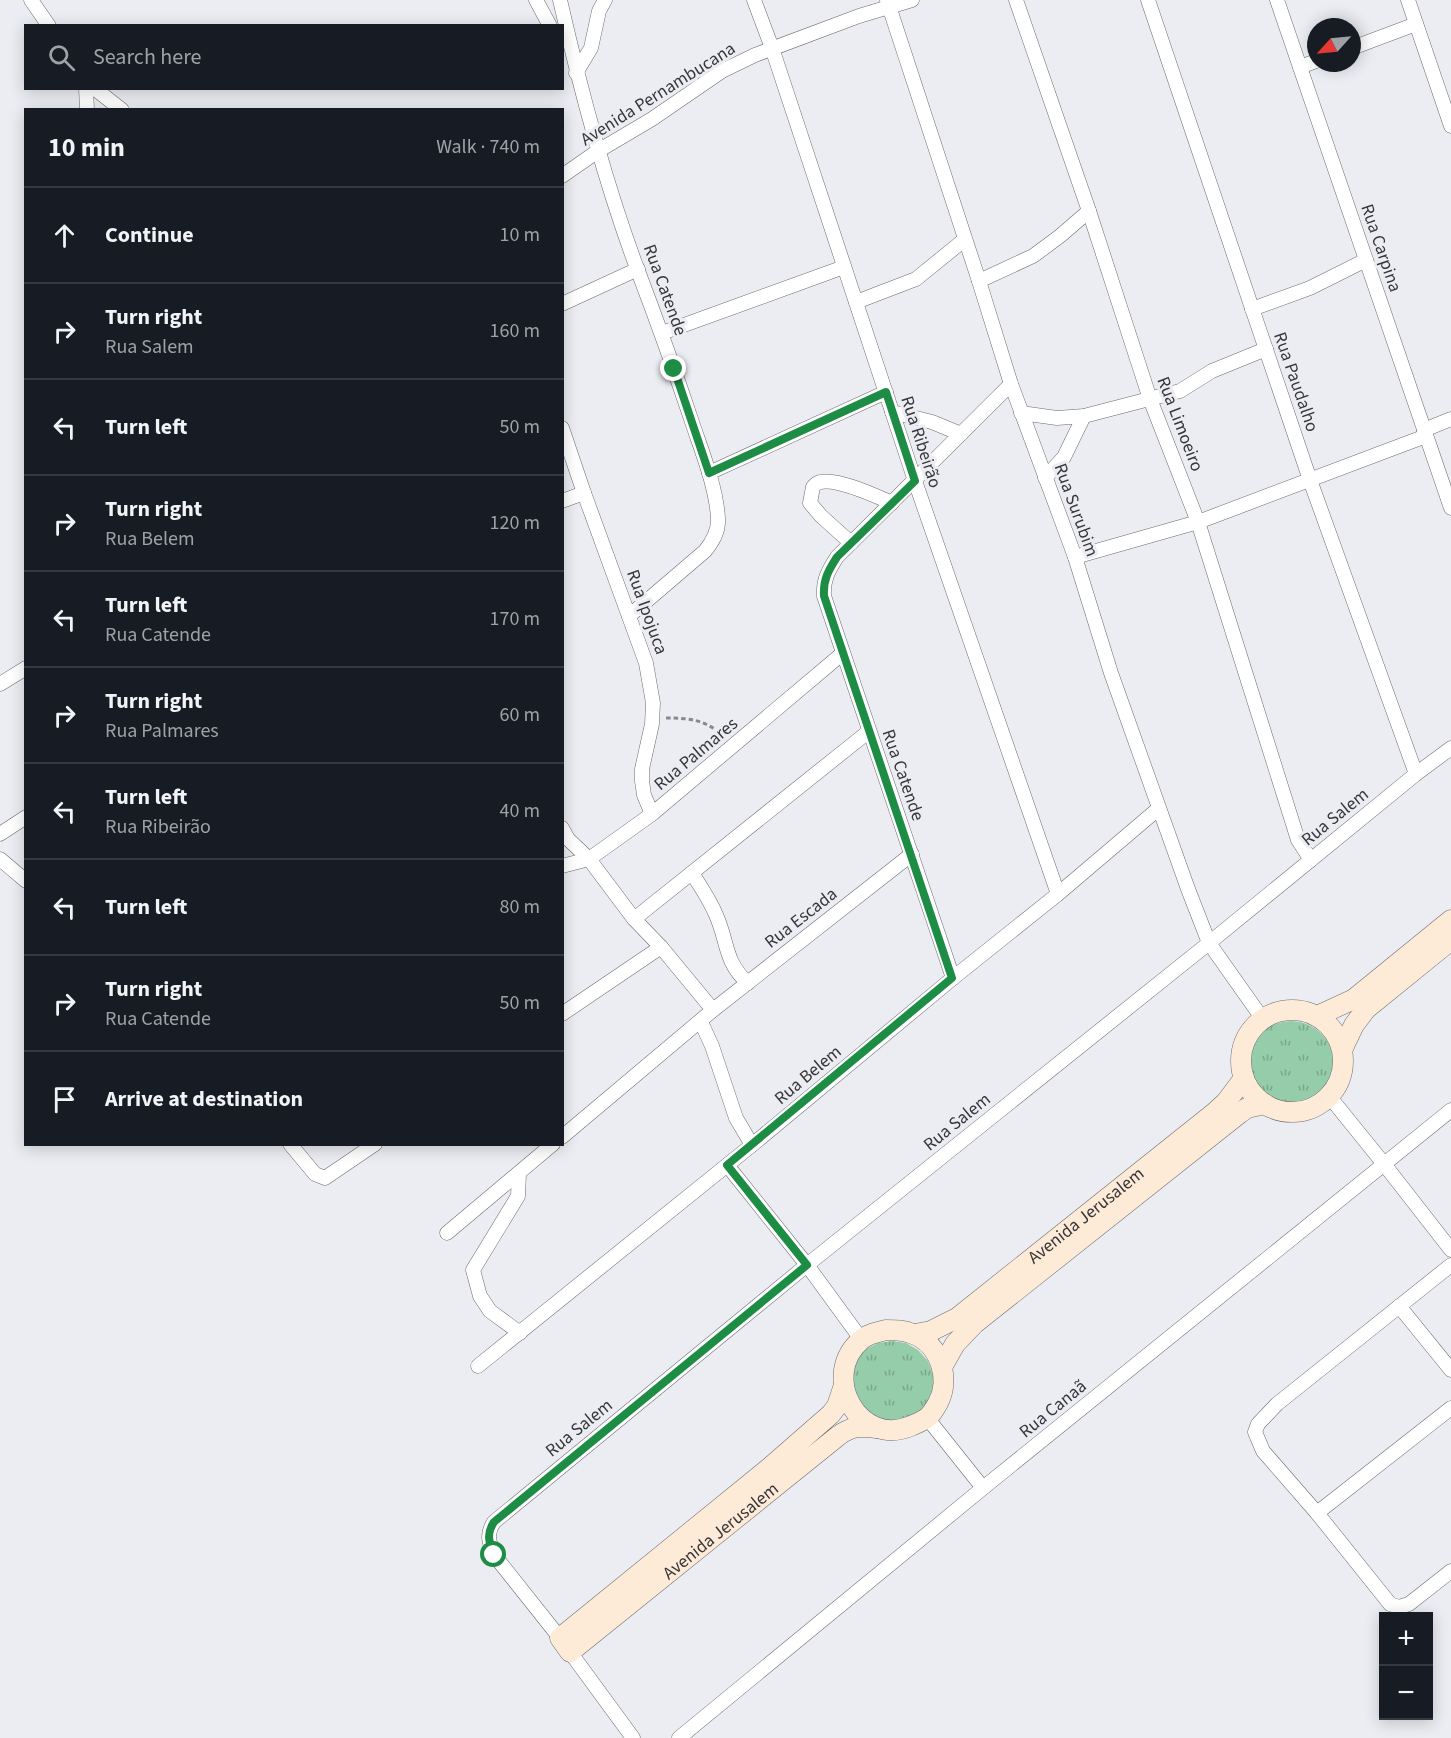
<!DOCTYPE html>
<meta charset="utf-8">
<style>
body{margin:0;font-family:"Source Sans 3",sans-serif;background:#242831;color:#f1f3f6}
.controls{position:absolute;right:18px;bottom:18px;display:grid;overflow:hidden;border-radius:0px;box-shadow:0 3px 15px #0003}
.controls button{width:54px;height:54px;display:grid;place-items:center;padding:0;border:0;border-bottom:2px solid #363941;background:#171b24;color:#f1f3f6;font:30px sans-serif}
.compass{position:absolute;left:1307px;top:18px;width:54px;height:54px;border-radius:50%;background:#171b24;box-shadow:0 3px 15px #0003;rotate:243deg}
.stop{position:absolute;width:18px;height:18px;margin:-14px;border:4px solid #1d8c45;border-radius:50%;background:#fff}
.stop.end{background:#1d8c45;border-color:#fff;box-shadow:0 2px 6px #0008}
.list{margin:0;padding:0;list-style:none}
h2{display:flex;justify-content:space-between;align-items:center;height:78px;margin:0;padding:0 24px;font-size:26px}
h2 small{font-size:20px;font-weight:400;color:#9ea1a6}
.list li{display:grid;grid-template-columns:39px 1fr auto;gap:18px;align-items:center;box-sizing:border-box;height:96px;padding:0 24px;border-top:2px solid #363941}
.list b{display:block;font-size:22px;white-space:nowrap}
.list p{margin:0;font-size:20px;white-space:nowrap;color:#9ea1a6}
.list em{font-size:20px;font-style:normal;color:#9ea1a6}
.icon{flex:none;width:33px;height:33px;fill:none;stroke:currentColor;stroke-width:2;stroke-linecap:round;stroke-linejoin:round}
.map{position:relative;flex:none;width:1451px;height:1738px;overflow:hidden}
.search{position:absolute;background:#171b24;box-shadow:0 3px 15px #0003;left:24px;top:24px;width:540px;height:66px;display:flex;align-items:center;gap:15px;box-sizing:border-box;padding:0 21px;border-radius:0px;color:#9ea1a6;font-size:22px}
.panel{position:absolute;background:#171b24;box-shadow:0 3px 15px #0003;left:24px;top:108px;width:540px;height:1038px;border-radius:0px}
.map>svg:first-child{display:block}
</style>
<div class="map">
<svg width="1451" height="1738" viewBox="0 0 1451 1738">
<defs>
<pattern id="park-tufts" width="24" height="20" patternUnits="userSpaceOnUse" patternTransform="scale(1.5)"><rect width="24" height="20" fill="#95cdaa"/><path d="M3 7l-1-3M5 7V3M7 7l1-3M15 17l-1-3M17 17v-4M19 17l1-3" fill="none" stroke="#7aa78b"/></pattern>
</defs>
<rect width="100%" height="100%" fill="#ecedf2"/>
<g fill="url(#park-tufts)">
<circle cx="1291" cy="1064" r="43"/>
<path d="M892,1341L906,1343L918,1350L928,1361L933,1375L934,1389L922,1415L896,1427L858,1411L850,1371L856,1359L866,1349L878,1343Z"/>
</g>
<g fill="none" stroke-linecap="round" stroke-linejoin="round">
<defs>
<g id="street">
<path d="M31,0L49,26"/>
<path d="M536,0L550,26"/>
<path d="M560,0C581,92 605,183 638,271C657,321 675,371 692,422C702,452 716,486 718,518C719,531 713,541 705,551L629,616"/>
<path d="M754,0L772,48L915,481L1058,894"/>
<path d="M887,0L979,281L1011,384L1075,557L1111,673L1188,889L1209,943L1262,1018"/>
<path d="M1016,0L1089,211L1150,399L1198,522L1298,840L1311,860"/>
<path d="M1148,0L1310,480L1416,774"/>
<path d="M1277,0L1451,508"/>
<path d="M1408,0L1451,126"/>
<path d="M1352,48L1416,24"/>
<path d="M1300,67L1316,61"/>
<path d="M576,73L591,48L599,11L605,0"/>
<path d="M86,88L87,110"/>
<path d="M94,88L122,110"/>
<path d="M562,176L598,151L652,119L722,71L755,55L859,16L912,0"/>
<path d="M979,281L1033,256L1060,236L1089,211"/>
<path d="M856,302L916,279L964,240"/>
<path d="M562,304L638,269"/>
<path d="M1252,309L1310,288L1366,260"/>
<path d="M662,333L844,267"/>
<path d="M892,412L932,422L961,434"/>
<path d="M1021,413L1057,418L1084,416L1180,391L1212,371L1266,349"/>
<path d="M562,428L584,493L646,663L653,703L652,724L642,769V781L644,795L652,814"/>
<path d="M1424,430L1451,419"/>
<path d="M709,473L886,392"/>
<path d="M1045,478L1064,457L1084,416"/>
<path d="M562,501L584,493"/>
<path d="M851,543L821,516L810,503L813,487C816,484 817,482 821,482C838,478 876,496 892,503"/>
<path d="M1075,557L1198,522L1426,436"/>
<path d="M0,684L26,668"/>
<path d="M562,828L568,839L589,859L634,919L661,947L713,1010"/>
<path d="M0,834L26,817"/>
<path d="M0,859L26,881"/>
<path d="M562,866L589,859L652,814L843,653"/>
<path d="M692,873C700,886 710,900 716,915C728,941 724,962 748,983"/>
<path d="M634,919L868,732"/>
<path d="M953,978L824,596C823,580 828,571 837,557L1011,384"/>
<path d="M562,1014L661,947"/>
<path d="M701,1022L712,1046L736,1118L752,1145"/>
<path d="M1329,1096L1384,1164L1451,1250"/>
<path d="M562,1137L713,1010L912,854"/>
<path d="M290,1144L315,1174L325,1178L375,1144"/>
<path d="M727,1165L807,1265L861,1339"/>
<path d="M519,1173L518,1196L473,1270L480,1296L490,1311L520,1333"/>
<path d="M447,1233L553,1144"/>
<path d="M1451,1265L1277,1404L1258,1424L1255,1432L1263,1451L1317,1513L1390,1604L1399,1607L1409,1604L1451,1571"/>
<path d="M1399,1306L1451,1370"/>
<path d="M478,1366L752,1145L953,978L1058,894L1158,809"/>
<path d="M928,1419L983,1488"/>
<path d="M1317,1513L1451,1408"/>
<path d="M560,1638L494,1555C489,1542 486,1534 494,1522L807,1265L1209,943L1416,774L1451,748"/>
<path d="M570,1652L633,1738"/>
<path d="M679,1738L983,1488L1451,1110"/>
</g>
<g id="secondary">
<circle cx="1292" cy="1061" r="51"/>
<path d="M1317,1016L1354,999L1451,920"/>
<path d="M1343,1048L1354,1025L1366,1009L1451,940"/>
<path d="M886,1330C896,1330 904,1330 913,1334C940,1344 951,1379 938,1403C929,1419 927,1419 911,1426C859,1448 819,1376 861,1340C867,1334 878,1332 886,1330Z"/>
<path id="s1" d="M915,1334L931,1331L957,1318L1214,1113L1226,1102L1244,1078"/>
<path d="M942,1367L955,1344L974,1324L1240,1113L1247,1108L1265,1104"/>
<path id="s2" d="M843,1388L837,1406L831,1414L768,1469L560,1638L570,1652L838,1436C851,1426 861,1426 877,1428"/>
</g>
</defs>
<use href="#street" stroke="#6c6c70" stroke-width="15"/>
<use href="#secondary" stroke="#6c6c70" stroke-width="21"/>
<path stroke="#89898d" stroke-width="3" stroke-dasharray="4.5 3" stroke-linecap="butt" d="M666,718C693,718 702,720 724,735"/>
<use href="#street" stroke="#fff" stroke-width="14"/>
<use href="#secondary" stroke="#fdebd8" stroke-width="20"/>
</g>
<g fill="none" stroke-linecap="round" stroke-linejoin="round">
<path stroke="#1d8c45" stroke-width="8" d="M494,1555C489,1542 486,1534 494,1522L807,1265L727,1165L952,978L824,596C823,580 828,571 837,557L915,481L886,392L709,473L674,369"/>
</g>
<g text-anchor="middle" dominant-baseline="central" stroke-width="6" stroke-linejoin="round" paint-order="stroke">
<g font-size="18" fill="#373739" stroke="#ecedf2">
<text transform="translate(658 94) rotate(-32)">Avenida Pernambucana</text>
<text transform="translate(1381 248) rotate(71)">Rua Carpina</text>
<text transform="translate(665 290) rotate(70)">Rua Catende</text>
<text transform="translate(1296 382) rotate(71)">Rua Paudalho</text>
<text transform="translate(1180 424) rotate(69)">Rua Limoeiro</text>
<text transform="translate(921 442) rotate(72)">Rua Ribeirão</text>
<text transform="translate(1076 510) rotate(70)">Rua Surubim</text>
<text transform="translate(647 612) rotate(70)">Rua Ipojuca</text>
<text transform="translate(696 754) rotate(-40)">Rua Palmares</text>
<text transform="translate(903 775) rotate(71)">Rua Catende</text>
<text transform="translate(1335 817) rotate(-39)">Rua Salem</text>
<text transform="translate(801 918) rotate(-38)">Rua Escada</text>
<text transform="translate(808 1075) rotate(-40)">Rua Belem</text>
<text transform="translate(957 1122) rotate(-39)">Rua Salem</text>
<text stroke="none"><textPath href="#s1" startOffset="210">Avenida Jerusalem</textPath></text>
<text transform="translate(1053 1409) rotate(-39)">Rua Canaã</text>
<text transform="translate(579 1428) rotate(-39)">Rua Salem</text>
<text stroke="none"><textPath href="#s2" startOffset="591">Avenida Jerusalem</textPath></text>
</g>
</g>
</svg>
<div class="controls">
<button>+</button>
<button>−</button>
</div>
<svg class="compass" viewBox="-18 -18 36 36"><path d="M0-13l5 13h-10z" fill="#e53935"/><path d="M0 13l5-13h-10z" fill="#9ea1a6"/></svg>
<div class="stop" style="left:494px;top:1555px"></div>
<div class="stop end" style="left:674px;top:369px"></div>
<div class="search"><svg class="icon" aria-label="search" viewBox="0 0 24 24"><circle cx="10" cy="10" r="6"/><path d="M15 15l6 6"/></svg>Search here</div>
<section class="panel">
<h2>10 min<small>Walk · 740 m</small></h2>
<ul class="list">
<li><svg class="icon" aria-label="ahead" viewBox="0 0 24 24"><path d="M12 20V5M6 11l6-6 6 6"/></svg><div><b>Continue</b></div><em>10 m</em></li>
<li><svg class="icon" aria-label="right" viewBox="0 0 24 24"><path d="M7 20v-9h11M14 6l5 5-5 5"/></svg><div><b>Turn right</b><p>Rua Salem</p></div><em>160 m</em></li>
<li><svg class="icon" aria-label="left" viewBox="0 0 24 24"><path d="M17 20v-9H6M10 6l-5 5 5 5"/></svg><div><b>Turn left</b></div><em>50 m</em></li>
<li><svg class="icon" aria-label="right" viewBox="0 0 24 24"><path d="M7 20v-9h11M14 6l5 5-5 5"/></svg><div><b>Turn right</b><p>Rua Belem</p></div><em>120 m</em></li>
<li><svg class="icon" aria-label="left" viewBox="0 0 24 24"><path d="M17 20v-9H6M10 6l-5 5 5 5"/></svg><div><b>Turn left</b><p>Rua Catende</p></div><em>170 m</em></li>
<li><svg class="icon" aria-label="right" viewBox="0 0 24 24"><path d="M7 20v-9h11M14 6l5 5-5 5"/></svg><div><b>Turn right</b><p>Rua Palmares</p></div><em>60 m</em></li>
<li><svg class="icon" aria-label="left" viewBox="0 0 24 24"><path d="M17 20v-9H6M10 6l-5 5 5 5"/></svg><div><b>Turn left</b><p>Rua Ribeirão</p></div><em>40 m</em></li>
<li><svg class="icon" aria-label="left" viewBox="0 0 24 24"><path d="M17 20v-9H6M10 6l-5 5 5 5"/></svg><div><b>Turn left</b></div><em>80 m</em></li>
<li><svg class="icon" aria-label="right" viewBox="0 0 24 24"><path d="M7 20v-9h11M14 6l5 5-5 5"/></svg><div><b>Turn right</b><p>Rua Catende</p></div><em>50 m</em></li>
<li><svg class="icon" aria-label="arrive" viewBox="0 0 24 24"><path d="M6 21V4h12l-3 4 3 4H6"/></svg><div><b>Arrive at destination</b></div></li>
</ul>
</section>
</div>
